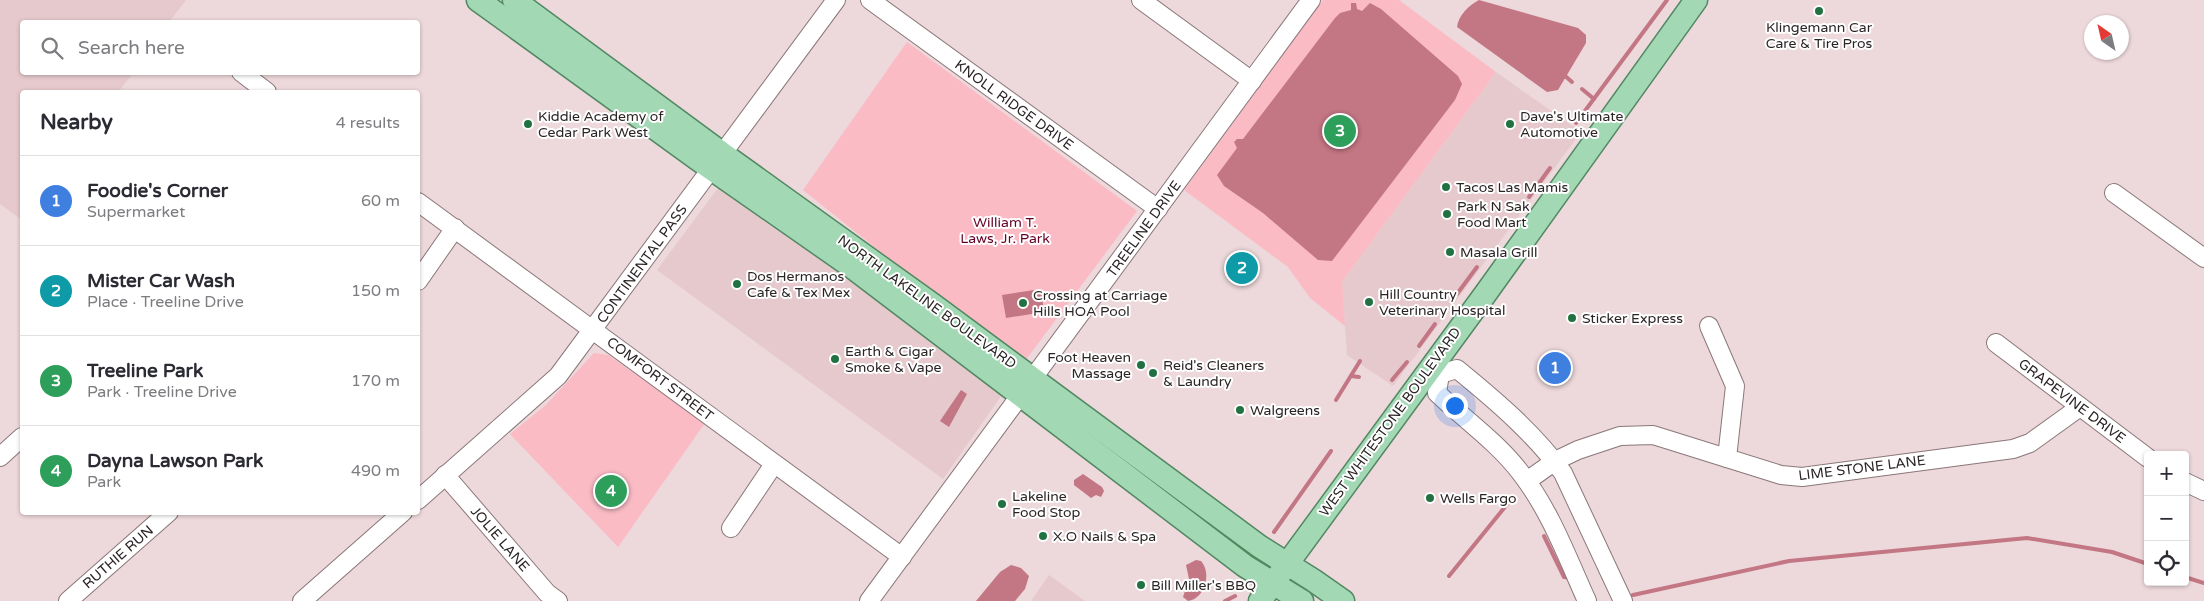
<!DOCTYPE html>
<meta charset="utf-8">
<style>
body{margin:0;font-family:"Varela Round",sans-serif;background:#f7f7f7;color:#2b2b33}
.controls{position:absolute;right:15px;bottom:15px;display:grid;overflow:hidden;border-radius:5px;box-shadow:0 1px 4px #0004}
.controls button{width:45px;height:45px;display:grid;place-items:center;padding:0;border:0;border-bottom:1px solid #e1e1e2;background:#fff;color:#2b2b33;font:25px sans-serif}
.compass{position:absolute;left:2084px;top:15px;width:45px;height:45px;border-radius:50%;background:#fff;box-shadow:0 1px 4px #0004;rotate:326deg}
.you{position:absolute;left:1454px;top:405px;width:18px;height:18px;margin:-12px;border:4px solid #fff;border-radius:50%;background:#1a73e8;box-shadow:0 0 0 8px #1a73e833}
.badge{display:grid;place-items:center;width:32px;height:32px;border-radius:50%;background:#ea580c;color:#fff;font-size:16px;font-weight:700}
.pin{position:absolute;translate:-50% -50%;border:2px solid #fff;box-shadow:0 1px 5px #0006}
.list{margin:0;padding:0;list-style:none}
h2{display:flex;justify-content:space-between;align-items:center;height:65px;margin:0;padding:0 20px;font-size:21px}
h2 small{font-size:16px;font-weight:400;color:#7c7c81}
.list li{display:grid;grid-template-columns:32px 1fr auto;gap:15px;align-items:center;box-sizing:border-box;height:90px;padding:0 20px;border-top:1px solid #e1e1e2}
.list b{display:block;font-size:19px;white-space:nowrap}
.list p{margin:0;font-size:16px;white-space:nowrap;color:#7c7c81}
.list em{font-size:16px;font-style:normal;color:#7c7c81}
.icon{flex:none;width:28px;height:28px;fill:none;stroke:currentColor;stroke-width:2;stroke-linecap:round;stroke-linejoin:round}
.map{position:relative;flex:none;width:2204px;height:601px;overflow:hidden}
.search{position:absolute;background:#fff;box-shadow:0 1px 4px #0004;left:20px;top:20px;width:400px;height:55px;display:flex;align-items:center;gap:12px;box-sizing:border-box;padding:0 18px;border-radius:5px;color:#7c7c81;font-size:19px}
.panel{position:absolute;background:#fff;box-shadow:0 1px 4px #0004;left:20px;top:90px;width:400px;height:425px;border-radius:5px}
.map>svg:first-child{display:block}
</style>
<div class="map">
<svg width="2204" height="601" viewBox="0 0 2204 601">
<rect width="100%" height="100%" fill="#edd8db"/>
<g fill="#e6c9cd">
<path d="M0,0H186L169,22H22V72L133,73L118,92H22V220L0,204Z"/>
<path d="M1496,72L1581,132L1393,386L1347,355L1342,282Z"/>
<path d="M721,184L1006,389L943,479L657,270Z"/>
<path d="M1049,575L1085,601H1031Z"/>
</g>
<g fill="#fabbc5">
<path d="M1323,0H1399L1496,72L1342,282L1345,326L1310,298L1288,267L1184,190Z"/>
<path d="M907,42L1137,211L1022,365L803,190Z"/>
<path d="M594,353L608,355L705,423L618,547L510,434L546,405Z"/>
</g>
<g fill="#c37683">
<path d="M1479,0L1578,28L1586,35V43L1558,90L1547,92L1457,27C1458,16 1469,5 1479,0Z"/>
<path d="M1351,3H1356L1357,9L1362,11L1370,3L1381,9L1458,76L1462,84L1455,100L1332,261L1318,260L1263,213L1224,186L1217,175L1237,148L1234,142L1237,139H1243L1335,18L1340,13L1351,10Z"/>
<path d="M1041,289L1044,312L1006,318L1002,295Z"/>
<path d="M961,390L967,394L949,427L940,421Z"/>
<path d="M1083,474L1102,487L1104,491L1101,497L1096,495L1091,498L1074,485V480Z"/>
<path d="M1196,560L1201,561C1212,573 1205,599 1188,601L1183,597L1189,579L1186,565Z"/>
<path d="M1011,565L1021,568L1029,576L1025,589L1015,601H976L1000,572Z"/>
</g>
<g fill="none" stroke-linecap="round" stroke-linejoin="round">
<g stroke="#c37683" stroke-width="4">
<path d="M1564,75L1572,82"/>
<path d="M1582,89L1594,99"/>
<path d="M1576,123L1667,0"/>
<path d="M1529,197L1550,168"/>
<path d="M1457,294L1477,267"/>
<path d="M1419,346L1435,324"/>
<path d="M1351,376L1359,377"/>
<path d="M1392,380L1407,362"/>
<path d="M1336,400L1360,361"/>
<path d="M1274,532L1331,451"/>
<path d="M1544,536L1564,577L1571,578"/>
<path d="M1449,576L1509,502"/>
<path d="M2185,577L2204,583"/>
<path d="M1633,595L1789,561L2027,538L2112,552L2148,564"/>
<path d="M1225,601L1235,596"/>
</g>
<defs>
<g id="minor">
<path d="M870,0L1158,209"/>
<path d="M1141,0L1252,81"/>
<path d="M241,72L267,92"/>
<path d="M2114,193L2204,258"/>
<path d="M418,202L902,557"/>
<path d="M418,281L455,228"/>
<path d="M1709,326L1735,386L1727,458"/>
<path d="M1996,343L2148,458"/>
<path d="M1440,374L1457,369C1495,400 1534,433 1563,473L1623,601"/>
<path d="M1440,374L1437,393C1464,419 1497,442 1520,472C1550,510 1567,557 1587,601"/>
<path d="M0,457L22,437"/>
<path d="M445,475L547,593L558,601"/>
<path d="M1527,481L1555,461L1578,450L1620,436L1653,435L1781,475L1802,477L2013,449L2030,443L2080,407"/>
<path d="M2185,482L2204,491"/>
<path d="M418,500L558,376L836,0"/>
<path d="M731,528L774,464"/>
<path d="M68,601L169,512"/>
<path d="M302,601L403,512"/>
<path d="M869,601L1311,0"/>
</g>
<g id="major">
<path d="M478,0L699,160L852,267L1245,566L1302,601"/>
<path d="M514,0L723,154L933,305L1259,546L1313,580L1343,601"/>
<path d="M1260,601L1486,293L1696,0"/>
</g>
</defs>
<use href="#minor" stroke="#8a7779" stroke-width="20"/>
<use href="#major" stroke="#518862" stroke-width="25"/>
<use href="#minor" stroke="#fff" stroke-width="18"/>
<use href="#major" stroke="#a3d8b5" stroke-width="22"/>
</g>
<g fill="#217142" stroke="#fff" stroke-width="2">
<circle cx="1819" cy="11" r="5"/>
<circle cx="528" cy="124" r="5"/>
<circle cx="1510" cy="124" r="5"/>
<circle cx="1446" cy="187" r="5"/>
<circle cx="1447" cy="214" r="5"/>
<circle cx="1450" cy="252" r="5"/>
<circle cx="737" cy="284" r="5"/>
<circle cx="1369" cy="302" r="5"/>
<circle cx="1023" cy="303" r="5"/>
<circle cx="1572" cy="318" r="5"/>
<circle cx="835" cy="359" r="5"/>
<circle cx="1141" cy="365" r="5"/>
<circle cx="1153" cy="373" r="5"/>
<circle cx="1240" cy="410" r="5"/>
<circle cx="1430" cy="498" r="5"/>
<circle cx="1002" cy="504" r="5"/>
<circle cx="1043" cy="536" r="5"/>
<circle cx="1141" cy="585" r="5"/>
</g>
<g text-anchor="middle" dominant-baseline="central" stroke-width="4" stroke-linejoin="round" paint-order="stroke">
<g font-size="14" fill="#2b2425" stroke="#fff" text-anchor="start">
<text x="1819" y="27" text-anchor="middle">Klingemann Car<tspan x="1819" dy="16">Care &amp; Tire Pros</tspan></text>
<text x="538" y="116">Kiddie Academy of<tspan x="538" dy="16">Cedar Park West</tspan></text>
<text x="1520" y="116">Dave's Ultimate<tspan x="1520" dy="16">Automotive</tspan></text>
<text x="1456" y="187">Tacos Las Mamis</text>
<text x="1457" y="206">Park N Sak<tspan x="1457" dy="16">Food Mart</tspan></text>
<text x="1460" y="252">Masala Grill</text>
<text x="747" y="276">Dos Hermanos<tspan x="747" dy="16">Cafe &amp; Tex Mex</tspan></text>
<text x="1379" y="294">Hill Country<tspan x="1379" dy="16">Veterinary Hospital</tspan></text>
<text x="1033" y="295">Crossing at Carriage<tspan x="1033" dy="16">Hills HOA Pool</tspan></text>
<text x="1582" y="318">Sticker Express</text>
<text x="845" y="351">Earth &amp; Cigar<tspan x="845" dy="16">Smoke &amp; Vape</tspan></text>
<text x="1131" y="357" text-anchor="end">Foot Heaven<tspan x="1131" dy="16">Massage</tspan></text>
<text x="1163" y="365">Reid's Cleaners<tspan x="1163" dy="16">&amp; Laundry</tspan></text>
<text x="1250" y="410">Walgreens</text>
<text x="1012" y="496">Lakeline<tspan x="1012" dy="16">Food Stop</tspan></text>
<text x="1440" y="498">Wells Fargo</text>
<text x="1053" y="536">X.O Nails &amp; Spa</text>
<text x="1151" y="585">Bill Miller's BBQ</text>
</g>
<g font-size="14" fill="#2b2425" stroke="#fff">
<text transform="translate(1014 105) rotate(36)">KNOLL RIDGE DRIVE</text>
<text transform="translate(1144 229) rotate(-54)">TREELINE DRIVE</text>
<text transform="translate(642 264) rotate(-54)">CONTINENTAL PASS</text>
<text transform="translate(927 302) rotate(36)">NORTH LAKELINE BOULEVARD</text>
<text transform="translate(660 379) rotate(37)">COMFORT STREET</text>
<text transform="translate(2072 401) rotate(37)">GRAPEVINE DRIVE</text>
<text transform="translate(1390 422) rotate(-54)">WEST WHITESTONE BOULEVARD</text>
<text transform="translate(1862 468) rotate(-7)">LIME STONE LANE</text>
<text transform="translate(500 539) rotate(49)">JOLIE LANE</text>
<text transform="translate(118 557) rotate(-41)">RUTHIE RUN</text>
</g>
<g font-size="14" fill="#640226" stroke="#fff">
<text x="1005" y="222">William T.<tspan x="1005" dy="16">Laws, Jr. Park</tspan></text>
</g>
</g>
</svg>
<div class="controls">
<button>+</button>
<button>−</button>
<button><svg class="icon" aria-label="locate" viewBox="0 0 24 24"><circle cx="12" cy="12" r="6"/><path d="M12 2v4M12 18v4M2 12h4M18 12h4"/></svg></button>
</div>
<svg class="compass" viewBox="-18 -18 36 36"><path d="M0-13l5 13h-10z" fill="#e53935"/><path d="M0 13l5-13h-10z" fill="#7c7c81"/></svg>
<div class="you"></div>
<div class="pin badge" style="left:1555px;top:368px;background:#3f7fe0">1</div>
<div class="pin badge" style="left:1242px;top:268px;background:#0f9aa8">2</div>
<div class="pin badge" style="left:1340px;top:131px;background:#2e9e5b">3</div>
<div class="pin badge" style="left:611px;top:491px;background:#2e9e5b">4</div>
<div class="search"><svg class="icon" aria-label="search" viewBox="0 0 24 24"><circle cx="10" cy="10" r="6"/><path d="M15 15l6 6"/></svg>Search here</div>
<section class="panel">
<h2>Nearby<small>4 results</small></h2>
<ul class="list">
<li><span class="badge" style="background:#3f7fe0">1</span><div><b>Foodie's Corner</b><p>Supermarket</p></div><em>60 m</em></li>
<li><span class="badge" style="background:#0f9aa8">2</span><div><b>Mister Car Wash</b><p>Place · Treeline Drive</p></div><em>150 m</em></li>
<li><span class="badge" style="background:#2e9e5b">3</span><div><b>Treeline Park</b><p>Park · Treeline Drive</p></div><em>170 m</em></li>
<li><span class="badge" style="background:#2e9e5b">4</span><div><b>Dayna Lawson Park</b><p>Park</p></div><em>490 m</em></li>
</ul>
</section>
</div>
